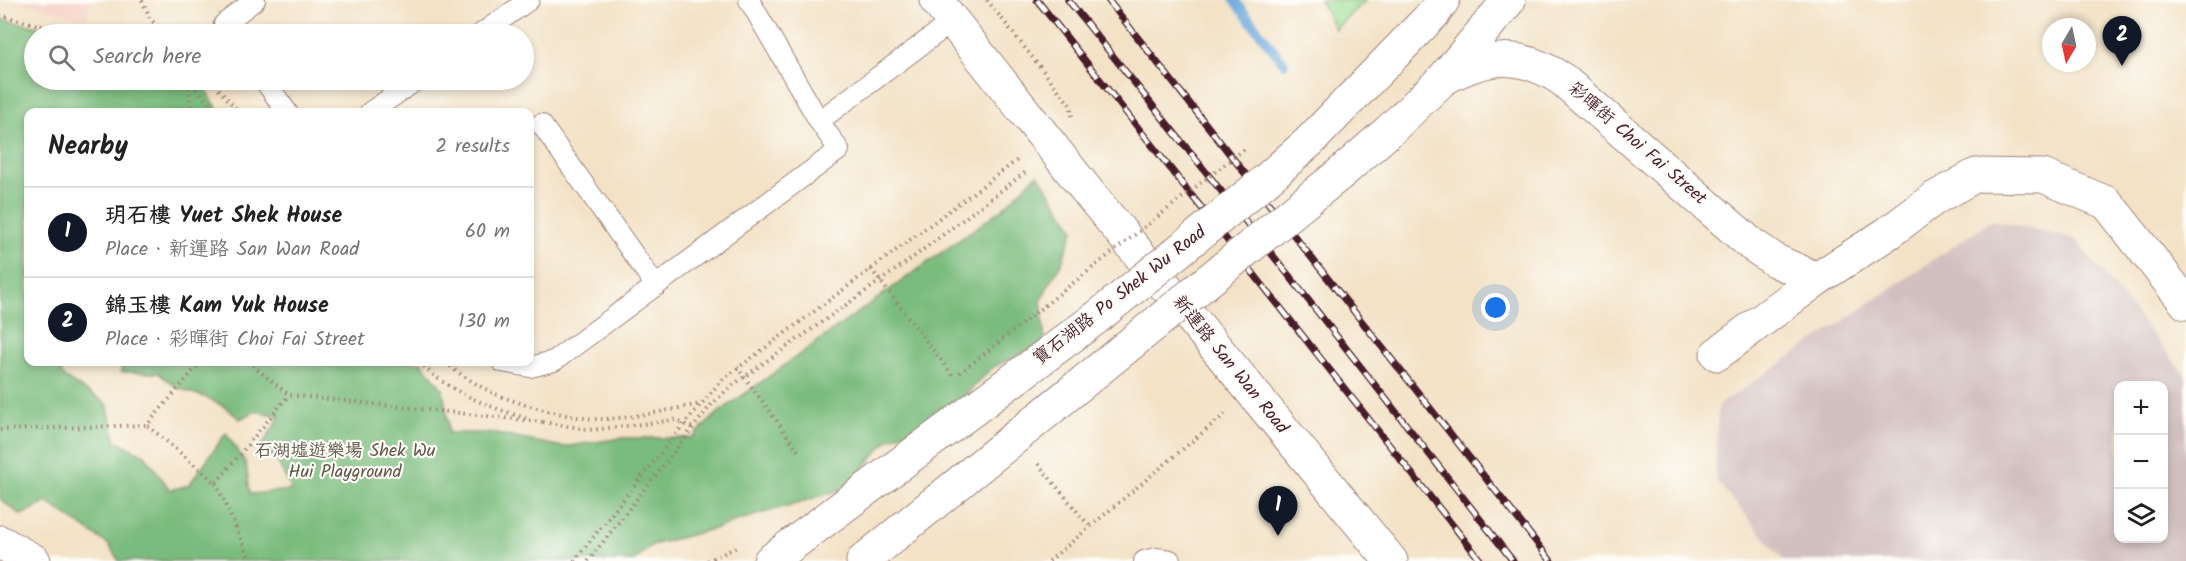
<!DOCTYPE html>
<meta charset="utf-8">
<style>
body{margin:0;font-family:Kalam,"LXGW WenKai TC",sans-serif;background:#f6f6f6;color:#222}
.controls{position:absolute;right:18px;bottom:18px;display:grid;overflow:hidden;border-radius:12px;box-shadow:0 3px 9px #0003}
.controls button{width:54px;height:54px;display:grid;place-items:center;padding:0;border:0;border-bottom:2px solid #e0e0e0;background:#fff;color:#222;font:30px sans-serif}
.compass{position:absolute;left:2042px;top:18px;width:54px;height:54px;border-radius:50%;background:#fff;box-shadow:0 3px 9px #0003;rotate:189deg}
.you{position:absolute;left:1496px;top:308px;width:21px;height:21px;margin:-15px;border:4px solid #fff;border-radius:50%;background:#1a73e8;box-shadow:0 0 0 9px #1a73e833}
.badge{display:grid;place-items:center;width:39px;height:39px;border-radius:50%;background:#111827;color:#fff;font-size:20px;font-weight:700}
.pin{position:absolute;translate:-50% -50px;filter:drop-shadow(0 2px 3px #0008)}
.pin::after{content:'';position:absolute;top:32px;width:21px;height:18px;background:inherit;clip-path:polygon(0 0,100% 0,50% 100%)}
.list{margin:0;padding:0;list-style:none}
h2{display:flex;justify-content:space-between;align-items:center;height:78px;margin:0;padding:0 24px;font-size:26px}
h2 small{font-size:20px;font-weight:400;color:#767676}
.list li{display:grid;grid-template-columns:39px 1fr auto;gap:18px;align-items:center;box-sizing:border-box;height:90px;padding:0 24px;border-top:2px solid #e0e0e0}
.list b{display:block;font-size:22px;white-space:nowrap}
.list p{margin:0;font-size:20px;white-space:nowrap;color:#767676}
.list em{font-size:20px;font-style:normal;color:#767676}
.icon{flex:none;width:33px;height:33px;fill:none;stroke:currentColor;stroke-width:2;stroke-linecap:round;stroke-linejoin:round}
.map{position:relative;flex:none;width:2186px;height:561px;overflow:hidden}
.search{position:absolute;background:#fff;box-shadow:0 3px 9px #0003;left:24px;top:24px;width:510px;height:66px;display:flex;align-items:center;gap:15px;box-sizing:border-box;padding:0 21px;border-radius:33px;color:#767676;font-size:22px}
.panel{position:absolute;background:#fff;box-shadow:0 3px 9px #0003;left:24px;top:108px;width:510px;height:258px;border-radius:12px}
.map>svg:first-child{display:block}
</style>
<div class="map">
<svg width="2186" height="561" viewBox="0 0 2186 561">
<rect width="100%" height="100%" fill="#fdfcf7"/>
<filter id="ink" filterUnits="userSpaceOnUse"><feTurbulence type="fractalNoise" baseFrequency=".0167" numOctaves="2"/><feDisplacementMap in="SourceGraphic" scale="12" xChannelSelector="R" yChannelSelector="G"/><feConvolveMatrix kernelMatrix="1 2 1 2 8 2 1 2 1" color-interpolation-filters="sRGB"/></filter>
<filter id="wash" filterUnits="userSpaceOnUse"><feTurbulence type="fractalNoise" baseFrequency=".008" numOctaves="4" result="noise"/><feDisplacementMap in="SourceGraphic" scale="24" xChannelSelector="R" yChannelSelector="G"/><feGaussianBlur stdDeviation="1.35" result="paint"/><feColorMatrix in="noise" values="0 0 0 0 0 0 0 0 0 0 0 0 0 0 0 0 0 1.4 0 .05"/><feComposite in="paint" operator="in"/></filter>
<g filter="url(#wash)">
<rect width="100%" height="100%" fill="#f3e2c6"/>
<path fill="#f7d1c6" d="M15,0H91L86,19Z"/>
<path fill="#d2bfbf" fill-rule="evenodd" d="M1992,220L2075,239L2186,376V561H1784L1715,479L1718,406ZM2118,386H2164V538H2118Z"/>
<path fill="#99dc93" stroke="#727e5f" stroke-width="1.5" d="M1320,0H1366L1335,29Z"/>
<path fill="#7abc7d" stroke="#626e54" stroke-width="1.5" d="M0,19L73,34H34V80H200L219,112H28V362H54L65,378L107,404L116,441L145,455L170,490L189,485L226,433L246,463L250,494L292,490L277,461L262,446L280,416L255,411L240,419L225,407L207,398L178,388L158,373L121,372L122,362H421L443,389L448,423V433H491L563,447L622,438H692L718,413L1002,209L1038,174L1074,229L1062,262L1041,299L1045,342L993,367L949,412L888,440L844,489L733,522L721,527L652,545L634,561H119L109,545L47,502L21,515L0,499Z"/>
<g fill="none" stroke-linecap="round" stroke-linejoin="round">
<path stroke="#69a7db" stroke-width="10" d="M1234,0L1284,63"/>
</g>
</g>
<g filter="url(#ink)">
<g fill="none" stroke-linecap="round" stroke-linejoin="round">
<defs>
<g id="service">
<path d="M232,34L224,24L255,0"/>
<path d="M481,34L529,0"/>
<path d="M264,80L287,112"/>
<path d="M370,112L417,80"/>
<path d="M819,121L953,21"/>
<path d="M541,124L656,286"/>
<path d="M502,362L530,367L554,361L839,150L819,121L749,0"/>
<path d="M1144,561L1156,558L1170,560"/>
</g>
<g id="minor">
<path d="M936,0L1088,192L1391,561"/>
<path d="M1443,79C1487,55 1520,51 1563,80L1751,244L1776,261L1817,279"/>
<path d="M1717,354L1817,279L1888,233L1935,198L1976,175L2043,176L2107,203L2186,303"/>
</g>
<path id="tertiary" d="M0,542L34,561"/>
<g id="primary">
<path d="M1310,141L1434,13L1443,0"/>
<path d="M1341,173L1390,130L1443,79L1509,0"/>
<path d="M770,561L1096,318"/>
<path d="M863,561L1124,349"/>
</g>
</defs>
<use href="#service" stroke="#9e8078" stroke-width="22"/>
<use href="#minor" stroke="#9e8078" stroke-width="35"/>
<use href="#tertiary" stroke="#9e8078" stroke-width="35"/>
<use href="#primary" stroke="#9e8078" stroke-width="35"/>
<g stroke="#9e8078" stroke-width="4" stroke-dasharray="1.5 4.5" stroke-linecap="butt">
<path d="M142,0L151,20L166,34"/>
<path d="M987,0L1071,106L1072,116"/>
<path d="M0,15L73,34"/>
<path d="M188,80L217,112"/>
<path d="M211,80L239,112"/>
<path d="M188,81L192,112"/>
<path d="M871,269L954,377"/>
<path d="M201,362L147,425L216,483L289,395"/>
<path d="M248,362L289,395L543,422"/>
<path d="M420,362C444,390 491,408 526,418"/>
<path d="M446,362L452,368C465,377 480,387 495,394C521,405 575,420 603,419C635,418 668,410 700,404"/>
<path d="M737,367L800,453"/>
<path d="M960,373L1068,287"/>
<path d="M543,422L592,430L675,420L693,428"/>
<path d="M0,430L147,425"/>
<path d="M1038,464L1090,527"/>
<path d="M216,483L251,561"/>
<path d="M574,561L684,424L722,380L1020,158"/>
<path d="M588,561L711,405L730,387L907,262L1027,171"/>
<path d="M707,561L739,546"/>
<path d="M1049,561L1226,413"/>
</g>
<use href="#service" stroke="#fff" stroke-width="20"/>
<use href="#minor" stroke="#fff" stroke-width="33"/>
<use href="#tertiary" stroke="#fff" stroke-width="33"/>
<use href="#primary" stroke="#fff" stroke-width="33"/>
<defs>
<g id="rail">
<path d="M1037,0L1481,561"/>
<path d="M1068,0L1291,278L1513,561"/>
<path d="M1108,0L1551,561"/>
</g>
</defs>
<use href="#rail" stroke="#4a1f2b" stroke-width="7"/>
<use href="#rail" stroke="#fdfcf7" stroke-width="4.5" stroke-dasharray="14" stroke-linecap="butt"/>
<defs>
<g id="primary-bridge">
<path d="M1096,318L1265,181L1310,141"/>
<path d="M1124,349L1341,173"/>
</g>
</defs>
<use href="#primary-bridge" stroke="#9e8078" stroke-width="35" stroke-linecap="butt"/>
<path stroke="#9e8078" stroke-width="4" stroke-dasharray="1.5 4.5" stroke-linecap="butt" d="M1068,287L1247,147"/>
<use href="#primary-bridge" stroke="#fff" stroke-width="33"/>
</g>
</g>
<g text-anchor="middle" dominant-baseline="central" stroke-width="4.5" stroke-linejoin="round" paint-order="stroke">
<g font-size="18" fill="#4a1f2b" stroke="#fdfcf7">
<text transform="translate(1637 144) rotate(41)">彩暉街 Choi Fai Street</text>
<text transform="translate(1120 296) rotate(-38)">寶石湖路 Po Shek Wu Road</text>
<text transform="translate(1230 365) rotate(51)">新運路 San Wan Road</text>
</g>
<g font-size="18" fill="#62584a" stroke="#fdfcf7">
<text x="345" y="451">石湖墟遊樂場 Shek Wu<tspan x="345" dy="21">Hui Playground</tspan></text>
</g>
</g>
</svg>
<div class="controls">
<button>+</button>
<button>−</button>
<button><svg class="icon" aria-label="layers" viewBox="0 0 24 24"><path d="M12 4l9 5-9 5-9-5zM3 14l9 5 9-5"/></svg></button>
</div>
<svg class="compass" viewBox="-18 -18 36 36"><path d="M0-13l5 13h-10z" fill="#e53935"/><path d="M0 13l5-13h-10z" fill="#767676"/></svg>
<div class="you"></div>
<div class="pin badge" style="left:1278px;top:536px">1</div>
<div class="pin badge" style="left:2122px;top:66px">2</div>
<div class="search"><svg class="icon" aria-label="search" viewBox="0 0 24 24"><circle cx="10" cy="10" r="6"/><path d="M15 15l6 6"/></svg>Search here</div>
<section class="panel">
<h2>Nearby<small>2 results</small></h2>
<ul class="list">
<li><span class="badge">1</span><div><b>玥石樓 Yuet Shek House</b><p>Place · 新運路 San Wan Road</p></div><em>60 m</em></li>
<li><span class="badge">2</span><div><b>錦玉樓 Kam Yuk House</b><p>Place · 彩暉街 Choi Fai Street</p></div><em>130 m</em></li>
</ul>
</section>
</div>
